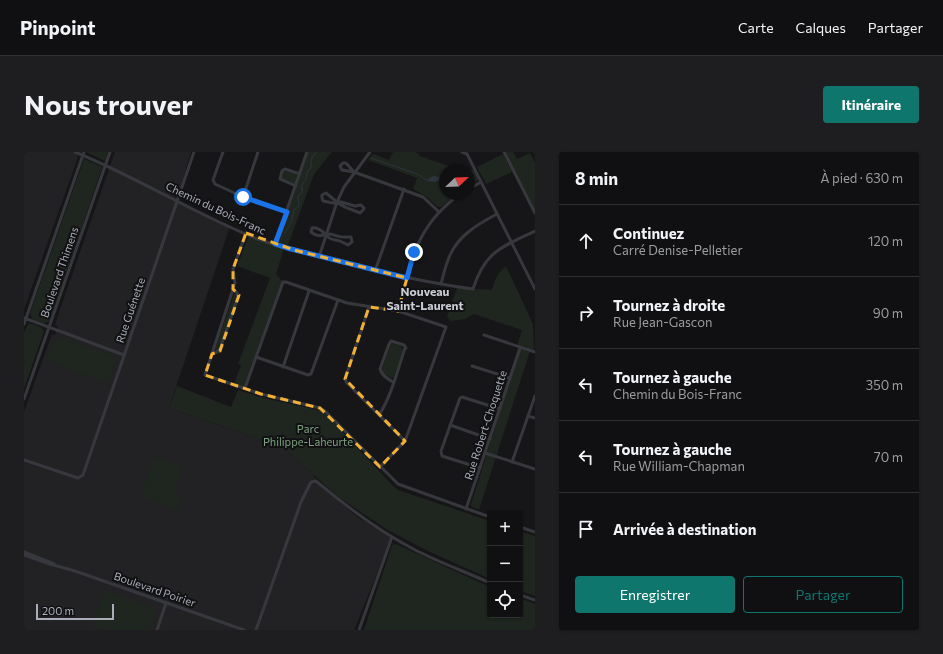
<!DOCTYPE html>
<html lang="fr">
<meta charset="utf-8">
<style>
body{margin:0;font-family:Commissioner,sans-serif;background:#1e1e20;color:#f1f3f6}
.controls{position:absolute;right:12px;bottom:12px;display:grid;overflow:hidden;border-radius:4px;box-shadow:0 1px 3px #0004}
.controls button{width:36px;height:36px;display:grid;place-items:center;padding:0;border:0;border-bottom:1px solid #303032;background:#101012;color:#f1f3f6;font:20px sans-serif}
.compass{position:absolute;left:415px;top:12px;width:36px;height:36px;border-radius:50%;background:#101012;box-shadow:0 1px 3px #0004;rotate:67deg}
.scale{position:absolute;left:12px;bottom:10px;width:78px;box-sizing:border-box;padding-left:4px;border:2px solid #a8adb8;border-top:0;font-size:11px;line-height:14px;white-space:nowrap;color:#a8adb8;-webkit-text-stroke:3px #111113;paint-order:stroke}
.stop{position:absolute;width:12px;height:12px;margin:-9px;border:3px solid #1a73e8;border-radius:50%;background:#fff}
.stop.end{background:#1a73e8;border-color:#fff;box-shadow:0 1px 4px #0008}
.list{margin:0;padding:0;list-style:none}
h2{display:flex;justify-content:space-between;align-items:center;height:52px;margin:0;padding:0 16px;font-size:17px}
h2 small{font-size:13px;font-weight:400;color:#9c9d9f}
.list li{display:grid;grid-template-columns:26px 1fr auto;gap:12px;align-items:center;box-sizing:border-box;height:72px;padding:0 16px;border-top:1px solid #303032}
.list b{display:block;font-size:15px;white-space:nowrap}
.list p{margin:0;font-size:13px;white-space:nowrap;color:#9c9d9f}
.list em{font-size:13px;font-style:normal;color:#9c9d9f}
.actions{display:flex;gap:8px;padding:12px 16px}
.actions a{flex:1;padding:9px 0;border:1px solid #0f766e;border-radius:4px;text-align:center;font-size:14px;color:#0f766e}
.actions .main{background:#0f766e;color:#fff}
.icon{flex:none;width:22px;height:22px;fill:none;stroke:currentColor;stroke-width:2;stroke-linecap:round;stroke-linejoin:round}
.map{position:relative;flex:none;width:511px;height:478px;overflow:hidden;border-radius:4px}
header{display:flex;align-items:center;gap:24px;box-sizing:border-box;height:56px;padding:0 20px;background:#101012;border-bottom:1px solid #303032}
header strong{font-size:19px}
nav{display:flex;gap:22px;margin-inline-start:auto;font-size:14px}
.intro{display:flex;align-items:center;justify-content:space-between;box-sizing:border-box;height:96px;padding:0 24px}
h1{margin:0;font-size:28px}
.button{padding:10px 18px;border-radius:4px;background:#0f766e;color:#fff;font-size:14px;font-weight:700}
main{display:flex;gap:24px;padding:0 24px}
aside{flex:1;background:#101012;border-radius:4px;box-shadow:0 1px 3px #0004}
.map>svg:first-child{display:block}
</style>
<header>
<strong>Pinpoint</strong>
<nav><a>Carte</a><a>Calques</a><a>Partager</a></nav>
</header>
<div class="intro"><h1>Nous trouver</h1><a class="button">Itinéraire</a></div>
<main>
<div class="map">
<svg width="511" height="478" viewBox="0 0 511 478">
<rect width="100%" height="100%" fill="#161618"/>
<g fill="#222225">
<path d="M0,0H54L53,3L54,5L0,157Z"/>
<path d="M91,0H167L153,48L206,74L145,256L259,295L288,321L297,335L335,366L368,385L330,478H0V260L28,182L31,183L34,175L31,172Z"/>
</g>
<g fill="#1e261f">
<path d="M62,0H84L81,9Z"/>
<path d="M283,0H308L290,22L263,96L251,92Z"/>
<path d="M369,0H392L396,4L436,18H421V42H432L417,55H414L400,43L389,37L393,26L344,8L349,2L365,8Z"/>
<path d="M480,0H489L493,7L506,1L511,11V61Z"/>
<path d="M479,2L488,20L462,32L453,15Z"/>
<path d="M60,7L77,14L78,16L26,168C21,174 14,169 8,167L6,161Z"/>
<path d="M450,17L455,28L445,34V19Z"/>
<path d="M260,19L272,22L273,24L271,31L269,32L258,27L257,25Z"/>
<path d="M225,85L260,96L252,122L259,130L221,236L210,232L217,213L214,212L246,126L213,114L224,86Z"/>
<path d="M482,114L509,172L510,200L493,194L498,178L450,162L441,167L427,169L423,165L433,136L468,138C470,128 474,121 482,114Z"/>
<path d="M210,142H212L213,146L196,196L192,199L191,197Z"/>
<path d="M4,172C9,171 18,175 20,179L0,237V181Z"/>
<path d="M42,187L93,205L84,232L22,208L28,191L34,188Z"/>
<path d="M367,191L377,194L379,199L370,225L367,226L359,220L358,217Z"/>
<path d="M498,197L506,199L455,358L447,354V352L495,199Z"/>
<path d="M153,234L207,255L214,238L240,246L299,259L370,335L374,338L466,369V427L402,398L362,377L313,344L259,295L145,256Z"/>
<path d="M131,305L158,315L150,339L159,346L154,359L116,345Z"/>
<path d="M496,379L511,384V444L496,439Z"/>
<path d="M372,392L466,435V463H496V446L511,452V478H340L368,393Z"/>
<path d="M80,437L132,457L125,478H79L69,475Z"/>
</g>
<path fill="#2c353c" d="M409,24L417,25L418,27L411,30L404,29L405,26Z"/>
<g fill="none" stroke-linecap="round" stroke-linejoin="round">
<g stroke="#2c353c" stroke-width="1">
<path d="M347,6L393,22L404,29"/>
<path d="M261,81L268,68L270,58L275,54L274,45L278,40V33L282,27L283,20L287,16V8L292,0"/>
</g>
<g stroke="#37383d" stroke-width="3">
<path d="M51,0C113,25 169,61 231,86C258,96 287,103 316,110C360,121 404,131 449,137C461,99 478,95 511,79"/>
<path d="M199,0L189,28L191,32L219,45L263,60"/>
<path d="M438,0L443,2L511,137"/>
<path d="M480,0L511,61"/>
<path d="M330,20L322,11H319L316,14L318,18L330,20L399,45L415,60"/>
<path d="M272,34L256,27L258,19L261,17L276,22"/>
<path d="M445,37L457,30"/>
<path d="M219,45L234,0"/>
<path d="M313,50C319,56 328,57 336,61L339,58L340,56L337,53L331,54L317,50L309,51L299,49L298,46V43L302,41L313,50"/>
<path d="M222,81L209,117L211,131L209,137L181,223L237,242L296,256L300,258L374,332L466,365"/>
<path d="M302,83C299,79 293,75 288,76L287,80C294,86 298,83 305,82C310,82 316,86 321,85C323,85 325,85 327,85L328,90L324,93C322,92 320,91 318,90C312,87 306,89 302,83"/>
<path d="M251,92L283,0"/>
<path d="M295,105L313,50L320,35L346,0"/>
<path d="M351,119L380,37"/>
<path d="M417,132C419,124 421,116 424,108C432,85 452,73 473,62"/>
<path d="M345,155L321,227L323,231L381,289"/>
<path d="M374,159C388,108 391,75 436,42"/>
<path d="M0,166L100,203"/>
<path d="M0,172L60,0"/>
<path d="M460,183L511,200"/>
<path d="M188,202L193,200L196,197L214,145L213,141L209,137"/>
<path d="M232,205L284,223L287,222L314,148"/>
<path d="M448,214L486,226"/>
<path d="M259,215L285,139"/>
<path d="M221,236L259,130H262L323,151L374,159L422,175L381,289L356,315"/>
<path d="M0,247L86,0"/>
<path d="M355,263C367,245 374,217 381,196H382L380,193L367,189L365,192L356,217C358,224 364,227 369,230"/>
<path d="M504,264L511,266"/>
<path d="M426,273L466,287"/>
<path d="M461,301L511,317"/>
<path d="M0,308L54,326L59,323L170,0"/>
<path d="M488,310L511,244"/>
<path d="M456,316L418,304L417,299L436,246L438,245L476,257"/>
<path d="M442,357L496,196"/>
<path d="M496,375L511,380"/>
<path d="M0,400L30,412"/>
<path d="M0,403L26,412L51,419L220,478"/>
<path d="M496,443L511,448"/>
<path d="M133,478L142,451"/>
<path d="M232,478L277,350L287,330L292,329C324,356 356,380 393,399C417,411 442,420 466,431"/>
<path d="M335,478L368,385"/>
</g>
</g>
<g fill="none" stroke-linecap="round" stroke-linejoin="round">
<path stroke="#1a73e8" stroke-width="5" d="M219,45L263,60L251,92L263,96L383,126L390,100"/>
</g>
<path fill="none" stroke="#f2b134" stroke-width="3" stroke-dasharray="8 5" stroke-linejoin="round" d="M222,81L270,98L383,126L374,159L345,155L321,227L381,289L356,315L296,256L237,242L181,223L188,202L196,199L215,143L209,137V117Z"/>
<g text-anchor="middle" dominant-baseline="central" stroke-width="4" stroke-linejoin="round" paint-order="stroke">
<g font-size="11" fill="#a8adb8" stroke="#111113">
<text transform="translate(192 56) rotate(25)">Chemin du Bois-Franc</text>
<text transform="translate(35 120) rotate(-71)">Boulevard Thimens</text>
<text transform="translate(106 158) rotate(-71)">Rue Guénette</text>
<text transform="translate(461 273) rotate(-72)">Rue Robert-Choquette</text>
<text transform="translate(131 437) rotate(19)">Boulevard Poirier</text>
</g>
<g font-size="11" fill="#7fa381" stroke="#111113">
<text x="284" y="276">Parc<tspan x="284" dy="13">Philippe-Laheurte</tspan></text>
</g>
<g font-size="12" font-weight="bold" fill="#c9ccd4" stroke="#111113">
<text x="401" y="139">Nouveau<tspan x="401" dy="14">Saint-Laurent</tspan></text>
</g>
</g>
</svg>
<div class="controls">
<button>+</button>
<button>−</button>
<button><svg class="icon" aria-label="locate" viewBox="0 0 24 24"><circle cx="12" cy="12" r="6"/><path d="M12 2v4M12 18v4M2 12h4M18 12h4"/></svg></button>
</div>
<svg class="compass" viewBox="-18 -18 36 36"><path d="M0-13l5 13h-10z" fill="#e53935"/><path d="M0 13l5-13h-10z" fill="#9c9d9f"/></svg>
<div class="scale">200 m</div>
<div class="stop" style="left:219px;top:45px"></div>
<div class="stop end" style="left:390px;top:100px"></div>
</div>
<aside>
<h2>8 min<small>À pied · 630 m</small></h2>
<ul class="list">
<li><svg class="icon" aria-label="ahead" viewBox="0 0 24 24"><path d="M12 20V5M6 11l6-6 6 6"/></svg><div><b>Continuez</b><p>Carré Denise-Pelletier</p></div><em>120 m</em></li>
<li><svg class="icon" aria-label="right" viewBox="0 0 24 24"><path d="M7 20v-9h11M14 6l5 5-5 5"/></svg><div><b>Tournez à droite</b><p>Rue Jean-Gascon</p></div><em>90 m</em></li>
<li><svg class="icon" aria-label="left" viewBox="0 0 24 24"><path d="M17 20v-9H6M10 6l-5 5 5 5"/></svg><div><b>Tournez à gauche</b><p>Chemin du Bois-Franc</p></div><em>350 m</em></li>
<li><svg class="icon" aria-label="left" viewBox="0 0 24 24"><path d="M17 20v-9H6M10 6l-5 5 5 5"/></svg><div><b>Tournez à gauche</b><p>Rue William-Chapman</p></div><em>70 m</em></li>
<li><svg class="icon" aria-label="arrive" viewBox="0 0 24 24"><path d="M6 21V4h12l-3 4 3 4H6"/></svg><div><b>Arrivée à destination</b></div></li>
</ul>
<div class="actions"><a class="main">Enregistrer</a><a>Partager</a></div>
</aside>
</main>
